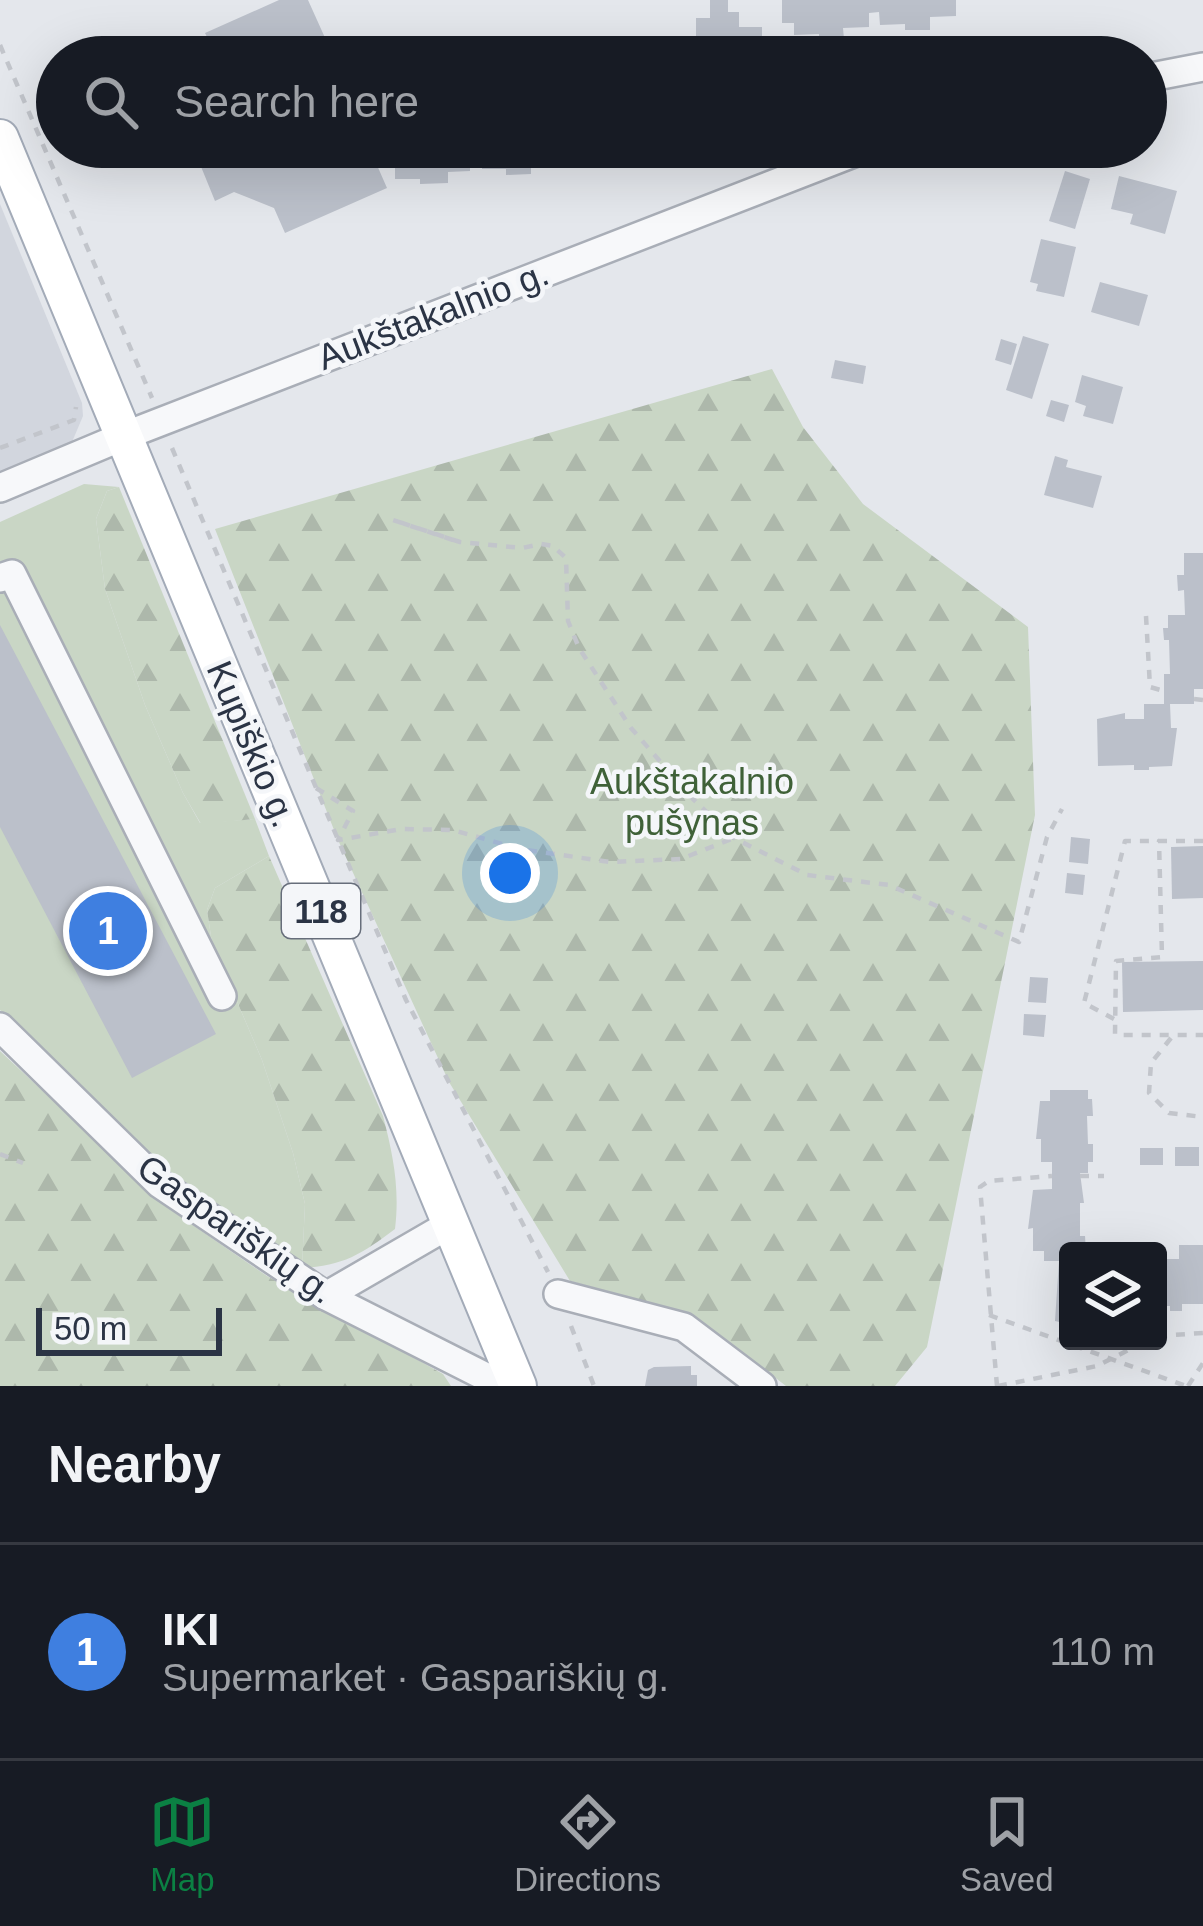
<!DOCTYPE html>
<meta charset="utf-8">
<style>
body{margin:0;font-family:Arial,sans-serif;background:#242831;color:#f1f3f6}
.controls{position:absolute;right:36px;bottom:36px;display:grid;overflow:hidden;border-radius:12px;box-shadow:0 12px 48px #0002}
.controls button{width:108px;height:108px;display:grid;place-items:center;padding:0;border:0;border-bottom:3px solid #363941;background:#171b24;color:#f1f3f6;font:60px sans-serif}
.scale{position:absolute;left:36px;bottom:30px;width:186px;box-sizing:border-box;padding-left:12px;border:6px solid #2b3445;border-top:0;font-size:33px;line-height:42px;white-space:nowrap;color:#2b3445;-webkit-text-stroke:9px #f4f6f9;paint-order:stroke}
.you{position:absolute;left:510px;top:873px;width:42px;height:42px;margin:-30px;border:9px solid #fff;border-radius:50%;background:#1a73e8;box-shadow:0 0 0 18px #1a73e833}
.badge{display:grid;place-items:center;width:78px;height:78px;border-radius:50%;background:#0b8043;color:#fff;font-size:39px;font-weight:700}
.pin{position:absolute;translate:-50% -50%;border:6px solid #fff;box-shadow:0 3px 12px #0006}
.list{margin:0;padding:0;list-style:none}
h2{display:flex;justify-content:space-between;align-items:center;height:156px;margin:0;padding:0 48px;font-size:51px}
h2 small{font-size:39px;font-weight:400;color:#9ea1a6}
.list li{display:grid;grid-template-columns:78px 1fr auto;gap:36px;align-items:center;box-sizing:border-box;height:216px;padding:0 48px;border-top:3px solid #363941}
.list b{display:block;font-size:45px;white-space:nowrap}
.list p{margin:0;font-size:39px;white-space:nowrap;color:#9ea1a6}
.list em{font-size:39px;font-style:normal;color:#9ea1a6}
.icon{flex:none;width:66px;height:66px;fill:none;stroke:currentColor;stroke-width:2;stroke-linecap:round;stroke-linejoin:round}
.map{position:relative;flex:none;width:1203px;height:1386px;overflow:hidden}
.search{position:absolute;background:#171b24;box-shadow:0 12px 48px #0002;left:36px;right:36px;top:36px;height:132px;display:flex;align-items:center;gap:30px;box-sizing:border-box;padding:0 42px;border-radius:66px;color:#9ea1a6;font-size:45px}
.sheet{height:372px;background:#171b24}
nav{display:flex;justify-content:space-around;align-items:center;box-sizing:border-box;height:168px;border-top:3px solid #363941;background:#171b24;font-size:33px;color:#9ea1a6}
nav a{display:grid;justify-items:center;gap:6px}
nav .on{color:#0b8043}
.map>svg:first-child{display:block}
</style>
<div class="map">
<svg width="1203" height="1386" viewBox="0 0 1203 1386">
<defs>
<pattern id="forest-firs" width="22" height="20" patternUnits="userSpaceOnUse" patternTransform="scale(3)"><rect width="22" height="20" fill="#c9d6c5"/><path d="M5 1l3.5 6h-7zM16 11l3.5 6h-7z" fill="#adb8ab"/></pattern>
</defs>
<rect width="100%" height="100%" fill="#e4e7ec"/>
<path fill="#d2d6de" d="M0,204L82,403L83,416L72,442L0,473Z"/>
<path fill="#c9d6c5" d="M84,484L119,487L107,491L96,519L105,589L145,705L183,793L200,823L255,819L269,856L215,888L207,910L212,943L262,1060L293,1153L305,1204L302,1268L241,1221L163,1170L0,1010V522Z"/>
<g fill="url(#forest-firs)">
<path d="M772,369L803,427L863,504L1028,627L1035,815L927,1347L895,1386H786L692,1314L570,1281L449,1082L338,840L215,529Z"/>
<path d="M119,487L255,819L201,824L183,793L145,705L105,589L96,519L107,491Z"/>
<path d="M269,856L383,1116C393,1154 400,1189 395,1229C362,1254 343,1266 302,1268L305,1204L293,1153L262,1060L212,943L207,910L215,888Z"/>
<path d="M0,1051L168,1208L267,1276L443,1374L451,1386H0Z"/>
</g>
<g fill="#bbc0ca">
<path d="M279,0H308L326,40L288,57H204L209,41L205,33Z"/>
<path d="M710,0H728V12H739V27H762V43L769,42V57H696V18H710Z"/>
<path d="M782,0H956V16L930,17V30H905V24L880,25L879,12L869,13V27L843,28L844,39H819V34L794,35V23H782Z"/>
<path d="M193,147H265L273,168L321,147H369L387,188L285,233L274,208L234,192L215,201Z"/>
<path d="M384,147H541V161H531V174L506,175V169H482V157H470V171L448,172V183L420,184V179H395V167L384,168Z"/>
<path d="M1065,171L1090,179L1075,229L1049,221Z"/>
<path d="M1119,176L1177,191L1165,234L1130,224L1133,214L1111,209Z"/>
<path d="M1041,239L1076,247L1064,297L1036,291L1038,284L1030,282Z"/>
<path d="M1100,282L1148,295L1139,326L1091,312Z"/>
<path d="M1023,336L1049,344L1032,399L1006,390Z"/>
<path d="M1001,339L1017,344L1011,365L995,360Z"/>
<path d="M835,360L866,366L863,384L831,378Z"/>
<path d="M1082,375L1123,387L1113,424L1083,416L1086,406L1075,402Z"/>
<path d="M1051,400L1069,405L1064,422L1046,416Z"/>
<path d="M1055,456L1068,460L1066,467L1102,476L1093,508L1044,495Z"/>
<path d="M1184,553H1203V689H1194V704H1170L1171,728H1177L1172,766L1149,767V770H1134V765L1098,766L1097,719L1125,713V719H1144V704H1164V674H1170L1169,640H1164L1163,628H1168V615H1185L1184,590L1178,591L1177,575H1184Z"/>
<path d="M0,625L216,1034L132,1078L0,827Z"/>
<path d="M1071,837L1090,839L1088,864L1069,862Z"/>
<path d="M1203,846V898L1172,899L1171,847Z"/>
<path d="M1067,873L1085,875L1083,895L1065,893Z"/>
<path d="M1203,961V1010L1123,1012L1122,962Z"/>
<path d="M1030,977L1048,978L1046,1003L1028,1002Z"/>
<path d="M1024,1014L1046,1015L1044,1037L1023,1035Z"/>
<path d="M1050,1090H1088V1099H1092L1093,1116H1087L1088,1144H1093V1162H1088V1173H1080L1084,1203H1080V1236H1085L1086,1251H1068V1324L1055,1321L1059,1261H1044V1251H1033V1228L1028,1229L1033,1190L1052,1189V1162H1041V1139H1036L1040,1101H1050Z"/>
<rect x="1175" y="1147" width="24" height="19"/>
<rect x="1140" y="1148" width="23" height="17"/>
<path d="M1179,1245H1203V1304H1182V1311H1170V1306H1158V1259H1179Z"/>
<path d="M691,1366V1375H697V1386H645L648,1370L654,1367Z"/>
</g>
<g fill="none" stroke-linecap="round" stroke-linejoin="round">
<defs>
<g id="minor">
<path d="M1146,78L1203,67"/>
<path d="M0,488L124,436L869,147"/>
<path d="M0,578L12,574L222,996"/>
<path d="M0,1027L160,1184L326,1296L504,1386"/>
<path d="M558,1294L684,1327L762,1386"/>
<path d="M326,1296L452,1223"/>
</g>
<path id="major" d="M0,138L518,1386"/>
</defs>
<use href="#minor" stroke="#a9aeb7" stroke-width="32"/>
<use href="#major" stroke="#a3abb8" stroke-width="40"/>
<g stroke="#c2c5cb" stroke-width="4.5" stroke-dasharray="9 9" stroke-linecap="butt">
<path d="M0,45L152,398"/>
<path d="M0,448L74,420L76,407"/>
<path d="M172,448L406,1000L548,1272"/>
<path d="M453,540L393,520L460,542L522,548L541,544L553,546L566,558L568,621L579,648L631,728L693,799L734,838L807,875L889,885L1019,942L1047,837L1062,809"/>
<path d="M1146,616L1150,687L1164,691"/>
<path d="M1194,699L1203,700"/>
<path d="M316,788L353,811L338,840L402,829L453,830L520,849L610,862L681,859L734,838"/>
<path d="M1203,841H1159L1162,957L1116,961L1115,1034L1120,1035H1203"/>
<path d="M1114,1019L1084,1003L1125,841H1159"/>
<path d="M1171,1038L1151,1063L1149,1093L1169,1113L1203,1117"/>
<path d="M0,1154L23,1163"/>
<path d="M1080,1176H1104"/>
<path d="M989,1315L1186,1386"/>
<path d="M571,1326L594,1386"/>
<path d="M1158,1336L1203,1333"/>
<path d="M997,1386L980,1187L989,1181L1052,1176"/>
<path d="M998,1386L1097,1366L1146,1341"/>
<path d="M1188,1386L1203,1363"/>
</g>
<use href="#minor" stroke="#f7f8fa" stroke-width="27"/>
<use href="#major" stroke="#fff" stroke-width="36"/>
</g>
<g text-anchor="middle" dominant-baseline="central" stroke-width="9" stroke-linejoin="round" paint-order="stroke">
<rect fill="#f4f6f9" stroke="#676e7b" stroke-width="3" x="282" y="884" width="78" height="54" rx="9"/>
<g font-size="33" font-weight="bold" fill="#2b3445">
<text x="321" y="911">118</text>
</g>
<g font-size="36" fill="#2b3445" stroke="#f4f6f9">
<text transform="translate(433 315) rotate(-21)">Aukštakalnio g.</text>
<text transform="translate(252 744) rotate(67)">Kupiškio g.</text>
<text transform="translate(236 1229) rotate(35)">Gaspariškių g.</text>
</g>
<g font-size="36" fill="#3f6138" stroke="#f4f6f9">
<text x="692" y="781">Aukštakalnio<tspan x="692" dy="41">pušynas</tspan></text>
</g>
</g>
</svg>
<div class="controls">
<button><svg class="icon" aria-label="layers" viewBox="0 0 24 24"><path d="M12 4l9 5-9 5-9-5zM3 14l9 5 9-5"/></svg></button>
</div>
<div class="scale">50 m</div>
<div class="you"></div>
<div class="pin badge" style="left:108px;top:931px;background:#3f7fe0">1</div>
<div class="search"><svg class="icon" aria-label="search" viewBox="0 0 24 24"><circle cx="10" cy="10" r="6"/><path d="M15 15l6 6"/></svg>Search here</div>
</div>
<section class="sheet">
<h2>Nearby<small></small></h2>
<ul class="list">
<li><span class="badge" style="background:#3f7fe0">1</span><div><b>IKI</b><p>Supermarket · Gaspariškių g.</p></div><em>110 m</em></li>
</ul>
</section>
<nav>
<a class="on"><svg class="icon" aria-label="map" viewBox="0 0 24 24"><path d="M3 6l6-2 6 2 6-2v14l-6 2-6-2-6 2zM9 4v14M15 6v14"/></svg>Map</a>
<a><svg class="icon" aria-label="directions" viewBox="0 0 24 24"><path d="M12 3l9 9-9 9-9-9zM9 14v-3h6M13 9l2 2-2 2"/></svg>Directions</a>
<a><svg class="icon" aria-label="saved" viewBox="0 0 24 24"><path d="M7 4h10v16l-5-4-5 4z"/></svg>Saved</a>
</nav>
